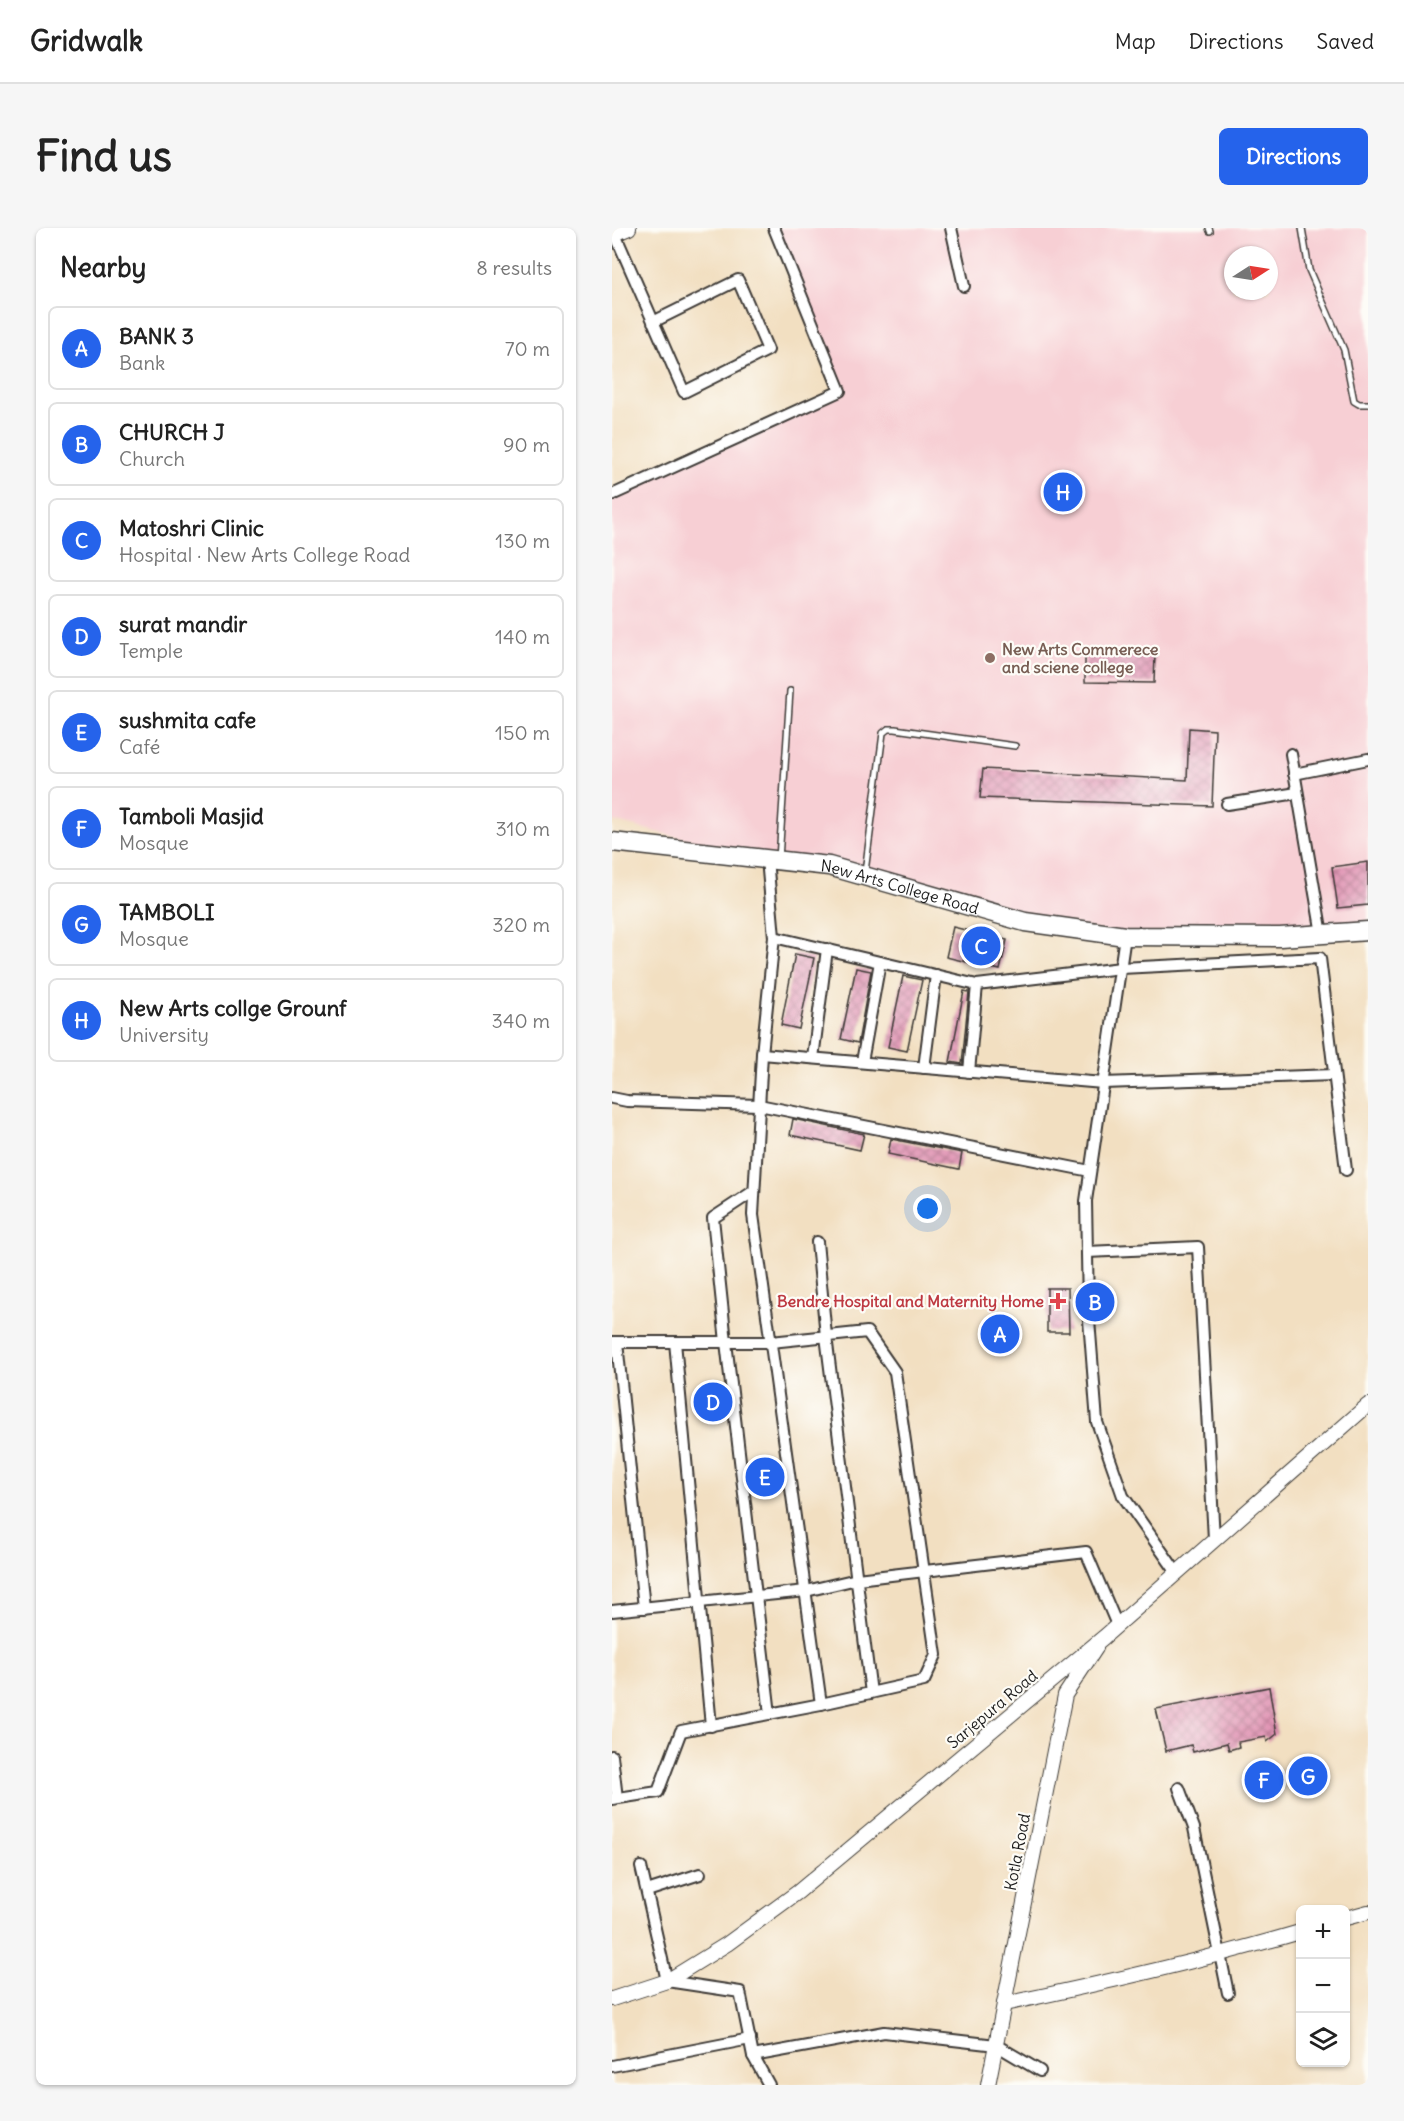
<!DOCTYPE html>
<meta charset="utf-8">
<style>
body{margin:0;font-family:Delius,sans-serif;background:#f6f6f6;color:#222}
.controls{position:absolute;right:18px;bottom:18px;display:grid;overflow:hidden;border-radius:9px;box-shadow:0 2px 4px #0004}
.controls button{width:54px;height:54px;display:grid;place-items:center;padding:0;border:0;border-bottom:2px solid #e0e0e0;background:#fff;color:#222;font:30px sans-serif}
.compass{position:absolute;left:612px;top:18px;width:54px;height:54px;border-radius:50%;background:#fff;box-shadow:0 2px 4px #0004;rotate:78deg}
.you{position:absolute;left:316px;top:981px;width:21px;height:21px;margin:-15px;border:4px solid #fff;border-radius:50%;background:#1a73e8;box-shadow:0 0 0 9px #1a73e833}
.badge{display:grid;place-items:center;width:39px;height:39px;border-radius:50%;background:#2563eb;color:#fff;font-size:20px;font-weight:700}
.pin{position:absolute;translate:-50% -50%;border:3px solid #fff;box-shadow:0 2px 6px #0006}
.list{margin:0;padding:0;list-style:none}
h2{display:flex;justify-content:space-between;align-items:center;height:78px;margin:0;padding:0 24px;font-size:26px}
h2 small{font-size:20px;font-weight:400;color:#767676}
.list li{display:grid;grid-template-columns:39px 1fr auto;gap:18px;align-items:center;box-sizing:border-box;height:84px;margin:0 12px 12px;padding:0 12px;border:2px solid #e0e0e0;border-radius:9px}
.list b{display:block;font-size:22px;white-space:nowrap}
.list p{margin:0;font-size:20px;white-space:nowrap;color:#767676}
.list em{font-size:20px;font-style:normal;color:#767676}
.icon{flex:none;width:33px;height:33px;fill:none;stroke:currentColor;stroke-width:2;stroke-linecap:round;stroke-linejoin:round}
.map{position:relative;flex:none;width:756px;height:1857px;overflow:hidden;border-radius:9px}
header{display:flex;align-items:center;gap:36px;box-sizing:border-box;height:84px;padding:0 30px;background:#fff;border-bottom:2px solid #e0e0e0}
header strong{font-size:28px}
nav{display:flex;gap:33px;margin-inline-start:auto;font-size:21px}
.intro{display:flex;align-items:center;justify-content:space-between;box-sizing:border-box;height:144px;padding:0 36px}
h1{margin:0;font-size:42px}
.button{padding:15px 27px;border-radius:9px;background:#2563eb;color:#fff;font-size:21px;font-weight:700}
main{display:flex;gap:36px;padding:0 36px}
aside{flex:1;background:#fff;border-radius:9px;box-shadow:0 2px 4px #0004}
.map>svg:first-child{display:block}
</style>
<header>
<strong>Gridwalk</strong>
<nav><a>Map</a><a>Directions</a><a>Saved</a></nav>
</header>
<div class="intro"><h1>Find us</h1><a class="button">Directions</a></div>
<main>
<aside>
<h2>Nearby<small>8 results</small></h2>
<ul class="list">
<li><span class="badge">A</span><div><b>BANK 3</b><p>Bank</p></div><em>70 m</em></li>
<li><span class="badge">B</span><div><b>CHURCH J</b><p>Church</p></div><em>90 m</em></li>
<li><span class="badge">C</span><div><b>Matoshri Clinic</b><p>Hospital · New Arts College Road</p></div><em>130 m</em></li>
<li><span class="badge">D</span><div><b>surat mandir</b><p>Temple</p></div><em>140 m</em></li>
<li><span class="badge">E</span><div><b>sushmita cafe</b><p>Café</p></div><em>150 m</em></li>
<li><span class="badge">F</span><div><b>Tamboli Masjid</b><p>Mosque</p></div><em>310 m</em></li>
<li><span class="badge">G</span><div><b>TAMBOLI</b><p>Mosque</p></div><em>320 m</em></li>
<li><span class="badge">H</span><div><b>New Arts collge Grounf</b><p>University</p></div><em>340 m</em></li>
</ul>
</aside>
<div class="map">
<svg width="756" height="1857" viewBox="0 0 756 1857">
<defs>
<pattern id="building-cross-hatch" width="8" height="8" patternUnits="userSpaceOnUse" patternTransform="scale(1.5)"><rect width="8" height="8" fill="#e092b2"/><path d="M0 0l8 8M0 8l8-8" fill="none" stroke="#b57690"/></pattern>
</defs>
<rect width="100%" height="100%" fill="#fdfcf7"/>
<filter id="ink" filterUnits="userSpaceOnUse"><feTurbulence type="fractalNoise" baseFrequency=".0167" numOctaves="2"/><feDisplacementMap in="SourceGraphic" scale="12" xChannelSelector="R" yChannelSelector="G"/><feConvolveMatrix kernelMatrix="1 2 1 2 8 2 1 2 1" color-interpolation-filters="sRGB"/></filter>
<filter id="wash" filterUnits="userSpaceOnUse"><feTurbulence type="fractalNoise" baseFrequency=".008" numOctaves="4" result="noise"/><feDisplacementMap in="SourceGraphic" scale="24" xChannelSelector="R" yChannelSelector="G"/><feGaussianBlur stdDeviation="1.35" result="paint"/><feColorMatrix in="noise" values="0 0 0 0 0 0 0 0 0 0 0 0 0 0 0 0 0 1.4 0 .05"/><feComposite in="paint" operator="in"/></filter>
<g filter="url(#wash)">
<rect width="100%" height="100%" fill="#f2dfc1"/>
<path fill="#f7cfd4" fill-rule="evenodd" d="M162,0H756V703L513,708L155,631L0,593V267L228,163ZM621,27H657V63H621Z"/>
<g id="blocks">
<g fill="url(#building-cross-hatch)">
<path d="M473,425L543,426L542,455L473,454Z"/>
<path d="M577,500L603,502L600,578L368,570L371,541L575,552Z"/>
<path d="M756,634V677L726,680L720,639Z"/>
<path d="M341,699L395,712L388,742L334,729Z"/>
<path d="M183,726L202,730L187,801L169,797Z"/>
<path d="M244,740L259,743L246,815L229,811Z"/>
<path d="M291,748L310,752L295,823L276,819Z"/>
<path d="M352,763L357,764L350,836L338,834Z"/>
<path d="M181,891L252,906L248,922L178,907Z"/>
<path d="M279,911L350,925L347,941L276,926Z"/>
<path d="M435,1060H456L457,1104H435Z"/>
<path d="M657,1459L665,1506L655,1514L654,1509L626,1514L627,1519L617,1522L615,1515L581,1524L579,1517L554,1523L544,1481Z"/>
</g>
</g>
</g>
<g filter="url(#ink)">
<use href="#blocks" fill-opacity="0" stroke="#3c3935" stroke-width="1.5"/>
<g fill="none" stroke-linecap="round" stroke-linejoin="round">
<defs>
<g id="service">
<path d="M597,0L598,3"/>
<path d="M690,0L697,42L732,122L742,173L747,176H756"/>
<path d="M167,631L178,463"/>
<path d="M253,644L271,505L276,501H283L403,518"/>
</g>
<g id="minor">
<path d="M339,0L352,58"/>
<path d="M3,6L72,164L156,122L126,52L41,94"/>
<path d="M0,267L228,163L162,0"/>
<path d="M679,526L710,706"/>
<path d="M682,546L756,531"/>
<path d="M615,576L685,565"/>
<path d="M513,708L474,973L476,1079L485,1194L511,1268L565,1345"/>
<path d="M162,709L365,757L509,740L708,730L734,942"/>
<path d="M150,826L491,855L722,847"/>
<path d="M201,830L215,721"/>
<path d="M250,834L268,734"/>
<path d="M312,840L324,747"/>
<path d="M357,844L365,757"/>
<path d="M0,870L15,873L147,877L478,943"/>
<path d="M142,963L101,990L114,1114L158,1486"/>
<path d="M205,1014L214,1108L259,1465"/>
<path d="M475,1024L586,1019L602,1311"/>
<path d="M0,1114H159L255,1104L283,1144L324,1427L312,1453L209,1476L141,987L150,826L162,709L155,631"/>
<path d="M5,1114L32,1380"/>
<path d="M63,1114L99,1498"/>
<path d="M0,1383L194,1363L245,1351L474,1324L505,1397"/>
<path d="M0,1528L5,1570"/>
<path d="M567,1560L582,1600L616,1765"/>
<path d="M0,1571L46,1564L69,1503L209,1476"/>
<path d="M29,1639L55,1753L128,1764L141,1828L157,1857"/>
<path d="M35,1663L88,1646"/>
<path d="M141,1828L272,1804L384,1817L428,1843"/>
<path d="M0,1838L138,1811"/>
</g>
<g id="tertiary">
<path d="M0,7L17,0"/>
<path d="M734,1690L756,1684"/>
<path d="M0,1771L55,1753L115,1716L186,1664L492,1409L756,1177"/>
<path d="M392,1776C493,1755 589,1733 688,1704"/>
<path d="M376,1857L453,1467L484,1420"/>
</g>
<g id="primary">
<path id="s1" d="M0,614L217,638L413,694L513,708L668,709L756,703"/>
</g>
</defs>
<use href="#service" stroke="#3c3935" stroke-width="8"/>
<use href="#minor" stroke="#3c3935" stroke-width="14"/>
<use href="#tertiary" stroke="#3c3935" stroke-width="16"/>
<use href="#primary" stroke="#3c3935" stroke-width="21"/>
<use href="#service" stroke="#fff" stroke-width="5"/>
<use href="#minor" stroke="#fff" stroke-width="10"/>
<use href="#tertiary" stroke="#fff" stroke-width="14"/>
<use href="#primary" stroke="#fff" stroke-width="18"/>
</g>
</g>
<circle fill="#8d6e63" stroke="#fdfcf7" stroke-width="2" cx="378" cy="430" r="6"/>
<path fill="#e0444e" stroke="#fdfcf7" stroke-width="2" d="M443 1064h6v6h6v6h-6v6h-6v-6h-6v-6h6z"/>
<g text-anchor="middle" dominant-baseline="central" stroke-width="4.5" stroke-linejoin="round" paint-order="stroke">
<g font-size="16" font-weight="bold" fill="#785e54" stroke="#fdfcf7" text-anchor="start">
<text x="390" y="421">New Arts Commerece<tspan x="390" dy="18">and sciene college</tspan></text>
</g>
<g font-size="16" fill="#1c1c1c" stroke="#fdfcf7">
<text stroke="none"><textPath href="#s1" startOffset="292">New Arts College Road</textPath></text>
<text transform="translate(380 1481) rotate(-40)">Sarjepura Road</text>
<text transform="translate(405 1624) rotate(-79)">Kotla Road</text>
</g>
<g font-size="16" font-weight="bold" fill="#be3a42" stroke="#fdfcf7" text-anchor="end">
<text x="432" y="1073">Bendre Hospital and Maternity Home</text>
</g>
</g>
</svg>
<div class="controls">
<button>+</button>
<button>−</button>
<button><svg class="icon" aria-label="layers" viewBox="0 0 24 24"><path d="M12 4l9 5-9 5-9-5zM3 14l9 5 9-5"/></svg></button>
</div>
<svg class="compass" viewBox="-18 -18 36 36"><path d="M0-13l5 13h-10z" fill="#e53935"/><path d="M0 13l5-13h-10z" fill="#767676"/></svg>
<div class="you"></div>
<div class="pin badge" style="left:388px;top:1106px">A</div>
<div class="pin badge" style="left:483px;top:1074px">B</div>
<div class="pin badge" style="left:369px;top:718px">C</div>
<div class="pin badge" style="left:101px;top:1174px">D</div>
<div class="pin badge" style="left:153px;top:1249px">E</div>
<div class="pin badge" style="left:652px;top:1552px">F</div>
<div class="pin badge" style="left:696px;top:1548px">G</div>
<div class="pin badge" style="left:451px;top:264px">H</div>
</div>
</main>
